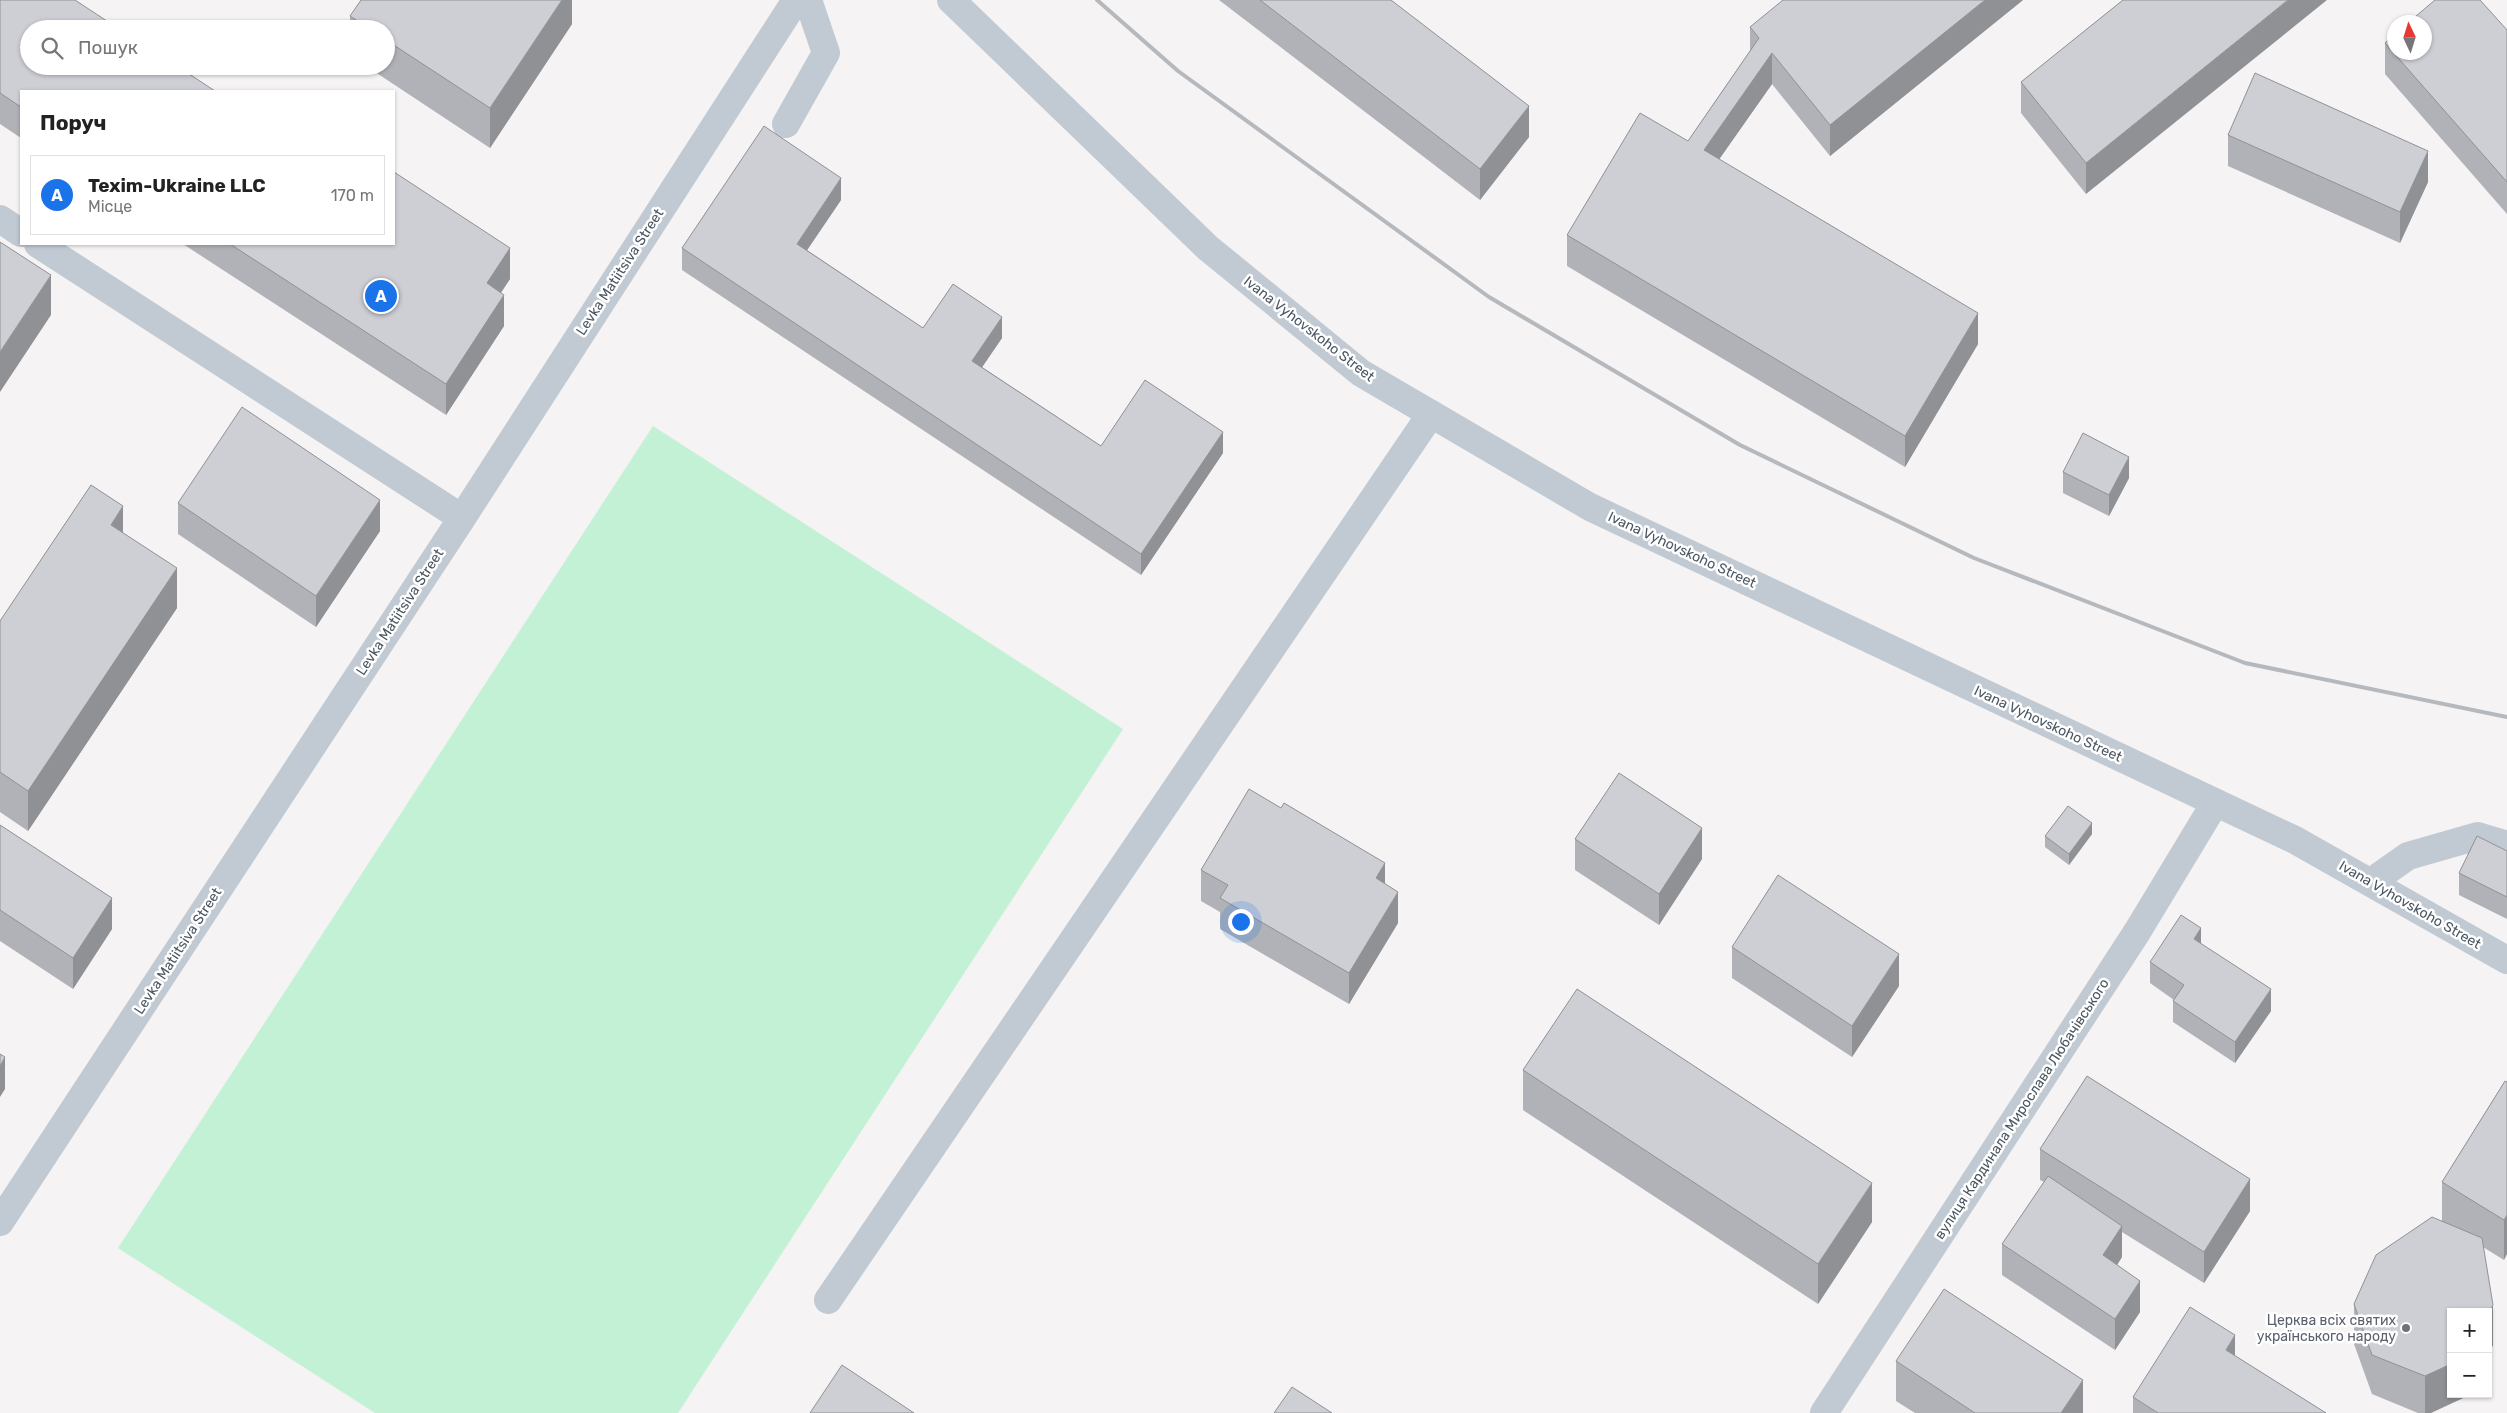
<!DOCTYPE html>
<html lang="uk">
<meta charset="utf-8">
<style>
body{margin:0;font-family:Rubik,sans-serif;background:#f2f2f2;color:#222}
.controls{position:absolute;right:15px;bottom:15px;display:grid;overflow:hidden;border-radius:0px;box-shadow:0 1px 4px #0004}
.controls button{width:45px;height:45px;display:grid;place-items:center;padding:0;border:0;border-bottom:1px solid #e0e0e0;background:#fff;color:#222;font:25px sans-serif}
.compass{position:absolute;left:2387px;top:15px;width:45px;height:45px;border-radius:50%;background:#fff;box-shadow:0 1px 4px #0004;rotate:356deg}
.you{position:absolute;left:1240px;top:921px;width:18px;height:18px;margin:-12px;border:4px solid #fff;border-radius:50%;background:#1a73e8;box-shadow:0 0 0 8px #1a73e833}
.badge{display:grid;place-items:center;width:32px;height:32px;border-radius:50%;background:#1a73e8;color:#fff;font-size:16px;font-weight:700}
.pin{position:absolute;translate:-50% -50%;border:2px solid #fff;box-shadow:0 1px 5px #0006}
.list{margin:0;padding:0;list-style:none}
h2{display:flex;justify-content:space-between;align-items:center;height:65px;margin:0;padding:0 20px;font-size:21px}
h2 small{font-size:16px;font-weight:400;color:#767676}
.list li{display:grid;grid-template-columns:32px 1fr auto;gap:15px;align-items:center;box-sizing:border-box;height:80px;margin:0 10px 10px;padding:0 10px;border:1px solid #e0e0e0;border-radius:0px}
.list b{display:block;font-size:19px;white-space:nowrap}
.list p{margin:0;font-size:16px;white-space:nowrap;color:#767676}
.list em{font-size:16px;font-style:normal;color:#767676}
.icon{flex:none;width:28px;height:28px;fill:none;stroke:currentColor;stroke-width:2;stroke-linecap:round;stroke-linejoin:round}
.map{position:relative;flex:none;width:2507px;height:1413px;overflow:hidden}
.search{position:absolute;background:#fff;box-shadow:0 1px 4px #0004;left:20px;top:20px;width:375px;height:55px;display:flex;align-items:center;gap:12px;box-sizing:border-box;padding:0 18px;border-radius:28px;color:#767676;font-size:19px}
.panel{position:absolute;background:#fff;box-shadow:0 1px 4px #0004;left:20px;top:90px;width:375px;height:155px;border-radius:0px}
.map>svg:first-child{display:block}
</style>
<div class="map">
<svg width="2507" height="1413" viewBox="0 0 2507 1413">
<rect width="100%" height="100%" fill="#f5f3f3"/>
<path fill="#c3f1d5" d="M653,426L1123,729L678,1413H375L118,1248Z"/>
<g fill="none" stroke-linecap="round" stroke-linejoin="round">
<g stroke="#c1cad2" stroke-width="28">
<path d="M951,0L1208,248L1361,373L1590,507L2295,840L2507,960"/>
<path d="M786,124L826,53L808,0"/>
<path d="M0,219L21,233"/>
<path d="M38,244L462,518"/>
<path d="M2371,882L2408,856L2478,836L2507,845"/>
<path d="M0,1222L462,518L796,0"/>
<path d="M828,1300L1431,414"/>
<path d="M1824,1413L2137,932L2215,803"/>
</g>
<path stroke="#b5b8bd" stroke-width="4" d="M1097,0L1178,71L1489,297L1740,445L1974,558L2245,663L2507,717"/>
</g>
<g fill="#b0b2b7">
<path d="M0,0L21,91V138L0,124Z"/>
<path d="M572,0V24L490,148L366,66H386V29H350V16Z"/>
<path d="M1219,0H1391L1529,137L1480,200Z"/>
<path d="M2023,0L1830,156L1772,84L1719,159L1978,344L1905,467L1567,266V235L1688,141L1750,51V27Z"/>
<path d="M2123,0L2086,194L2021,113V82Z"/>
<path d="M2507,30V214L2385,74V43Z"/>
<path d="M2228,135L2428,182L2400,243L2228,166Z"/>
<path d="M841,200L807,250L923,328L1002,338L982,367L1101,446L1223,453L1141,575L682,270V248Z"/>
<path d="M183,244H394L510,279L501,292L504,326L446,415Z"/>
<path d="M2063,472L2129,478L2109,516L2063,493Z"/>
<path d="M178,503L380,531L316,627L178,534Z"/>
<path d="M123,533L177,608L28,831L0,812V621Z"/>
<path d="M0,825L112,929L73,989L0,941Z"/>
<path d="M2092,834L2069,865L2045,847V836Z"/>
<path d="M1575,839L1702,859L1659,925L1575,870Z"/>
<path d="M2507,851V919L2459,895V873Z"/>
<path d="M1201,870L1385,884L1398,923L1349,1004L1220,929V912L1201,901Z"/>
<path d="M2201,944L2271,1011L2235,1063L2173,1022V1001L2174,1000L2150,983V962Z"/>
<path d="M1732,947L1899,986L1852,1057L1732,978Z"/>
<path d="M1523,1070L1872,1222L1818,1304L1523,1110Z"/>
<path d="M2505,1081L2504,1260L2483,1247L2493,1345L2488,1355V1312L2431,1413H2418L2372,1394L2354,1344V1304L2442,1221V1182Z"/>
<path d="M2040,1149L2250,1211L2204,1283L2122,1232V1257L2117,1265L2140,1312L2115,1350L2002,1275V1244L2044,1182L2040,1180Z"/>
<path d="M2235,1356L2326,1413H2133V1397Z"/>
<path d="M1896,1361L2083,1413H1915L1896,1401Z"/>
</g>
<g fill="#909195">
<path d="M562,0H572V24L490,148V108Z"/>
<path d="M1985,0H2023L1830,156V125Z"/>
<path d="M2288,0H2327L2086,194V163Z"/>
<path d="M1772,53V84L1704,181V150Z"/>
<path d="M1529,106V137L1480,200V169Z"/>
<path d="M2428,151V182L2400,243V212Z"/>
<path d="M841,178V200L797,265V244Z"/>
<path d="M510,248V279L487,314V283Z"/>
<path d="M51,275V315L0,392V352Z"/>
<path d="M504,295V326L446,415V384Z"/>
<path d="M1978,313V344L1905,467V436Z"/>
<path d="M1002,317V338L972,382V361Z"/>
<path d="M1223,432V453L1141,575V554Z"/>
<path d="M2129,457V478L2109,516V495Z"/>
<path d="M380,500V531L316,627V596Z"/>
<path d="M123,506V546L111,525Z"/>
<path d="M177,568V608L28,831V791Z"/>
<path d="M2092,823V834L2069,865V854Z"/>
<path d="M1702,828V859L1659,925V894Z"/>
<path d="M1385,863V894L1376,878Z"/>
<path d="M1398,892V923L1349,1004V973Z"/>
<path d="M112,898V929L73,989V958Z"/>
<path d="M2201,928V950L2194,939Z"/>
<path d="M1899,954V986L1852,1057V1026Z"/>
<path d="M2271,989V1011L2235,1063V1042Z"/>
<path d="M5,1057V1089L0,1097V1066Z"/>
<path d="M2250,1179V1211L2204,1283V1252Z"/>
<path d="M1872,1183V1222L1818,1304V1264Z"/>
<path d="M2507,1215V1254L2504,1260V1220Z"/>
<path d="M2122,1226V1257L2103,1287V1255Z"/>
<path d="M2140,1281V1312L2115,1350V1319Z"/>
<path d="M2493,1305V1345L2488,1355V1315Z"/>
<path d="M2235,1335V1366L2226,1350Z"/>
<path d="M2451,1364V1394H2472L2431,1413H2425V1376Z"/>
<path d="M2083,1380V1413H2061Z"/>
</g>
<g fill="#cdcfd5" stroke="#909195">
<path d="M0,0H75L119,29H29V66H177L215,91H21V107L0,93Z"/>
<path d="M361,0H562L490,108L386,40V29H370L350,16Z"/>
<path d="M1260,0H1391L1529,106L1480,169Z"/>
<path d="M1783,0H1985L1830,125L1772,53L1704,150L1978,313L1905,436L1567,235L1640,113L1688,141L1759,38L1750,27Z"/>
<path d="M2123,0H2288L2086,163L2021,82Z"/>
<path d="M2435,0H2480L2507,30V182L2385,43L2394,35V52H2424V22H2409Z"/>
<path d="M2255,73L2428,151L2400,212L2228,135Z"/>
<path d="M764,126L841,178L797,244L923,328L953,284L1002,317L972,361L1101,446L1145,380L1223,432L1141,554L682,248Z"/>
<path d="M394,172L510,248L487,283L504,295L446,384L230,244H394Z"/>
<path d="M0,242L51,275L0,352Z"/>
<path d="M242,407L380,500L316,596L178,503Z"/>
<path d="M2083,433L2129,457L2109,495L2063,472Z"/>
<path d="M91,485L123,506L111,525L177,568L28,791L0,772V621Z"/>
<path d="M1619,773L1702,828L1659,894L1575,839Z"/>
<path d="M1249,789L1281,808L1284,803L1385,863L1376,878L1398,892L1349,973L1220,898L1228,885L1201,870Z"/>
<path d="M2068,806L2092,823L2069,854L2045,836Z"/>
<path d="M0,825L112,898L73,958L0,910Z"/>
<path d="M2477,836L2507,851V897L2459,873Z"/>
<path d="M1778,875L1899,954L1852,1026L1732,947Z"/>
<path d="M2181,915L2201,928L2194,939L2271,989L2235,1042L2173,1001L2184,985L2150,962Z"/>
<path d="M1577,989L1872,1183L1818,1264L1523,1070Z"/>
<path d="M0,1054L5,1057L0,1066Z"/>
<path d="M2087,1076L2250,1179L2204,1252L2040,1149Z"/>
<path d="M2505,1081L2507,1082V1215L2504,1220L2442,1182Z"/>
<path d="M2048,1176L2122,1226L2103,1255L2140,1281L2115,1319L2002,1244Z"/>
<path d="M2432,1217L2482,1238L2493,1305L2488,1315V1312H2451V1364L2425,1376L2372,1355L2354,1304L2376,1255Z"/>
<path d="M1944,1289L2083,1380L2061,1413H1975L1896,1361Z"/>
<path d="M2190,1307L2235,1335L2226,1350L2326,1413H2158L2133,1397Z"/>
<path d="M842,1365L914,1413H810Z"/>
<path d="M1292,1387L1332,1413H1274Z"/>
</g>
<circle fill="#6b7280" stroke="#fff" stroke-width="2" cx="2406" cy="1328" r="5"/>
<g text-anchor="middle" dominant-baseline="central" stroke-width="5" stroke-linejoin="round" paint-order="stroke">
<g font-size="14" fill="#4a5661" stroke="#fff">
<text transform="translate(620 272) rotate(-57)">Levka Matiitsiva Street</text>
<text transform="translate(1309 329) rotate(38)">Ivana Vyhovskoho Street</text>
<text transform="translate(1682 550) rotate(25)">Ivana Vyhovskoho Street</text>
<text transform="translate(400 612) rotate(-57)">Levka Matiitsiva Street</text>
<text transform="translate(2048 724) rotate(25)">Ivana Vyhovskoho Street</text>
<text transform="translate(2410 905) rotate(30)">Ivana Vyhovskoho Street</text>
<text transform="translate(178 951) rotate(-57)">Levka Matiitsiva Street</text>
<text transform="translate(2022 1109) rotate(-57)">вулиця Кардинала Мирослава Любачівського</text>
</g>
<g font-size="14" fill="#5b616d" stroke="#fff" text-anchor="end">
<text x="2396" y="1320">Церква всіх святих<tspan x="2396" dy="16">українського народу</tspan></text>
</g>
</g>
</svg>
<div class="controls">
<button>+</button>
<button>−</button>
</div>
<svg class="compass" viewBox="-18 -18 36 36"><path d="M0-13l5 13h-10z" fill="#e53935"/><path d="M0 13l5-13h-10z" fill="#767676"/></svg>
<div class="you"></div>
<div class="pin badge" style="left:381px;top:296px">A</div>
<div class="search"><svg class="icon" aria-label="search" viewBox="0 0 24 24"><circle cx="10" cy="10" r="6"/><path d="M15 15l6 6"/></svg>Пошук</div>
<section class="panel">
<h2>Поруч<small></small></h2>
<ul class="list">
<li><span class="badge">A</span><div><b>Texim-Ukraine LLC</b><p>Місце</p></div><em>170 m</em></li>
</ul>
</section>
</div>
